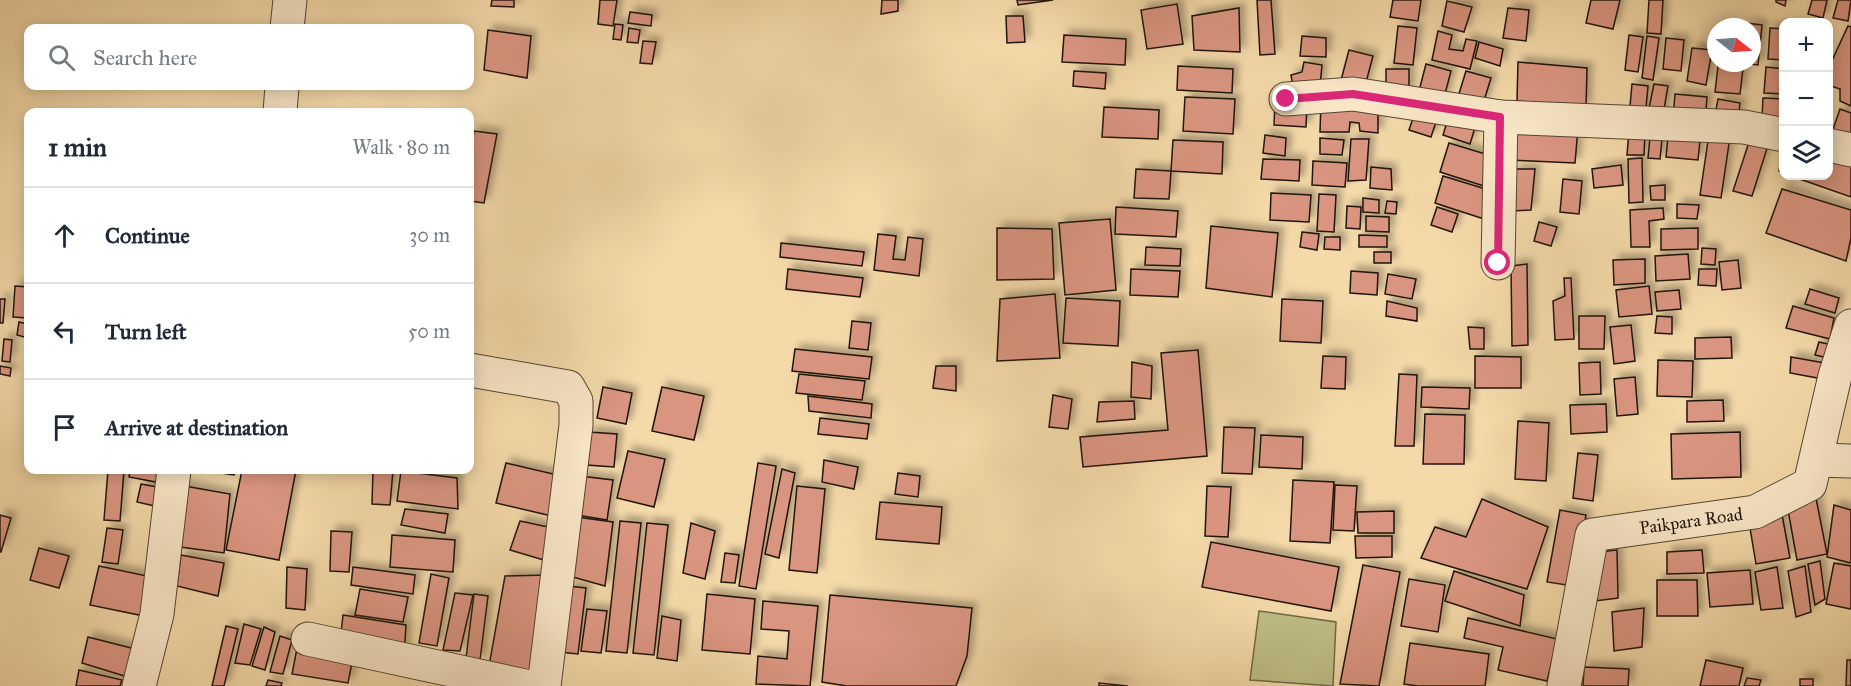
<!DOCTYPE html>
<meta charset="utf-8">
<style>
body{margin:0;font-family:"IM FELL Great Primer",serif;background:#f2f2f3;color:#1f2937}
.controls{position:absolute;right:18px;top:18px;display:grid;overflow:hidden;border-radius:12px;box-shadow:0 3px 15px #0003}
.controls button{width:54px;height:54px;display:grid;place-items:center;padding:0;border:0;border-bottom:2px solid #e0e1e3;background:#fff;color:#1f2937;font:30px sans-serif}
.compass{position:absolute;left:1707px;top:18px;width:54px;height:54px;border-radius:50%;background:#fff;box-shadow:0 3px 15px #0003;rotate:107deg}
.stop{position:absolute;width:18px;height:18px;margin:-14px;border:4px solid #db2777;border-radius:50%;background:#fff}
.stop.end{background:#db2777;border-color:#fff;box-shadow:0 2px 6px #0008}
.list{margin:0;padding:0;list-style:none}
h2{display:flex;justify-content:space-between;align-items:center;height:78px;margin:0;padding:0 24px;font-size:26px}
h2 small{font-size:20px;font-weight:400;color:#747a83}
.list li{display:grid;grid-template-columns:39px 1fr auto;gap:18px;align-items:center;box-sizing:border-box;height:96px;padding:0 24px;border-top:2px solid #e0e1e3}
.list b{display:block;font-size:22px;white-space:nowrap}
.list em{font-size:20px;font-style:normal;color:#747a83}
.icon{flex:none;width:33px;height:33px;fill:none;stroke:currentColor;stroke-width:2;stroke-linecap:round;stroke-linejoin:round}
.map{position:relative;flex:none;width:1851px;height:686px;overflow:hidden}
.search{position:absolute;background:#fff;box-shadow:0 3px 15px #0003;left:24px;top:24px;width:450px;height:66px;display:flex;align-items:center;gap:15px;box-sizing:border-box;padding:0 21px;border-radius:12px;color:#747a83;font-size:22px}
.panel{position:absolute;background:#fff;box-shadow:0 3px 15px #0003;left:24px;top:108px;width:450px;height:366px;border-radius:12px}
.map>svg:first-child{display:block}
</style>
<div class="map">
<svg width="1851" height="686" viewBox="0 0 1851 686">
<defs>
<filter id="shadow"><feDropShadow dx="5.5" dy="-5.5" stdDeviation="3" flood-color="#0004"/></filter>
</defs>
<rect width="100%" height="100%" fill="#f4d9a9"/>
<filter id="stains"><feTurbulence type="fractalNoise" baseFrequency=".00333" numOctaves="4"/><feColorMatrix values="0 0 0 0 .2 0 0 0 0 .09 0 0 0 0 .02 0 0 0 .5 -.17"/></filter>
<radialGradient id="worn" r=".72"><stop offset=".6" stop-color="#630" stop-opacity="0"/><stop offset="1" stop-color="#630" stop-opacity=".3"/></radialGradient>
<path fill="#bebe86" stroke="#6f6948" stroke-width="1.5" d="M1259,611L1336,622L1333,686L1250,680Z"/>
<g fill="#da9580" stroke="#20140b" stroke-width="1.5" filter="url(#shadow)">
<path d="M492,0H514V7L491,6Z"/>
<path d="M600,0H617L613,26L598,24Z"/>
<path d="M882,0H898V11L881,14Z"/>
<path d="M1017,0H1053L1018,5Z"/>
<path d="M1257,0H1271L1275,54L1260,55Z"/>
<path d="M1393,0H1421L1418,21L1390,17Z"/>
<path d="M1591,0H1620L1613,29L1586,23Z"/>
<path d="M1649,0H1663L1661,34L1647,33Z"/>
<path d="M1776,0H1786L1785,6L1776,2Z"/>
<path d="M1812,0H1827L1823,18L1808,14Z"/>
<path d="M1838,0H1851L1848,21L1833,18Z"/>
<path d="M1447,1L1472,7L1464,32L1442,26Z"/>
<path d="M1177,4L1183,44L1147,49L1141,10Z"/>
<path d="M1239,8L1240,52L1194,50L1192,16Z"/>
<path d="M1508,8L1529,10L1526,41L1503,38Z"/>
<path d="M630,12L652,15L651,26L628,23Z"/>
<path d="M1006,16H1023L1025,42L1007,43Z"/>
<path d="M1746,23L1762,25L1758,65L1742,63H1752V27H1745Z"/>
<path d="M615,24L623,25L621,40L613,39Z"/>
<path d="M1398,26L1417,28L1413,65L1394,63Z"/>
<path d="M1848,26L1851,27V106L1840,101V89L1828,85V69Z"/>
<path d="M629,28L640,30L638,43L627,42Z"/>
<path d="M1770,28L1784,29V60L1768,59Z"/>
<path d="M488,30L531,36L527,78L484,70Z"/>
<path d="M1438,31L1452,35L1449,49L1463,51L1466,39L1477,41L1470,69L1432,60Z"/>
<path d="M1064,35L1126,39L1125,65L1062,62Z"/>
<path d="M1629,35L1643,37L1638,72L1625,70Z"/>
<path d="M1302,36L1326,38V57L1300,56Z"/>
<path d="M1647,36L1659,38L1653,80L1642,78Z"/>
<path d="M1666,38L1684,40L1681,71L1663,69Z"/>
<path d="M643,41L656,42L652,64L640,63Z"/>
<path d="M1479,42L1503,49L1500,66L1475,58Z"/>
<path d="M1692,48L1712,50L1706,85L1687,81Z"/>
<path d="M1349,50L1373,56L1364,90L1340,84Z"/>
<path d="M1304,62L1322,65L1320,86L1293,87L1291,75L1302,72Z"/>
<path d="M1518,62L1587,68L1586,108L1517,101Z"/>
<path d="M1426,64L1451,71L1444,98L1419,91Z"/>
<path d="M1178,66L1233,69L1232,93L1177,90Z"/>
<path d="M1718,66L1743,68L1740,94L1715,92Z"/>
<path d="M1766,67L1784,69V94L1764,93Z"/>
<rect x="1386" y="69" width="23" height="24"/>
<path d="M1074,71L1106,73L1105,89L1073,86Z"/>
<path d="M1466,71L1491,78L1483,104L1458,97Z"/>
<path d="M1632,84L1648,86L1645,119L1629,117Z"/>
<path d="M1654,84L1668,86L1662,121L1647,118Z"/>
<path d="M1675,94L1707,97L1705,121L1673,118Z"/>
<path d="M1185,97L1235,99L1233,134L1183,131Z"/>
<path d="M1763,98L1784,99V120L1762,118Z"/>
<path d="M1718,99L1740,103L1738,119L1715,115Z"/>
<path d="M1275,102L1307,104L1306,127L1274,125Z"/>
<path d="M1321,102L1378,107V133L1360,131L1359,123L1350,122L1349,132H1320Z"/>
<path d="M1104,107L1159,110L1158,139L1102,137Z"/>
<path d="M1416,109L1438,116L1431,137L1409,130Z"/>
<path d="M1840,109L1851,113V139L1832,132Z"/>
<path d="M1450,112L1477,121L1470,144L1443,135Z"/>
<path d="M1511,124L1578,128L1575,163L1509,160Z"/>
<path d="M1651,127L1663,129L1660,159L1648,158Z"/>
<path d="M474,131L497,134L484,203L470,201V158Z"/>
<path d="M1629,131L1645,132L1644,155H1627Z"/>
<path d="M1709,134L1730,137L1721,198L1700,195Z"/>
<path d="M1265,135L1286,138L1285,156L1263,153Z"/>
<path d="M1668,136L1700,140L1698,160L1666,157Z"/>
<path d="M1751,136L1769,142L1752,196L1733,191Z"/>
<path d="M1320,138L1344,140L1342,155L1320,154Z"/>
<path d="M1351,139H1369L1366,180L1348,181Z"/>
<path d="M1173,140L1223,142L1222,174L1171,171Z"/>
<path d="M1449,143L1492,156L1484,186L1440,172Z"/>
<path d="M1784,144V173L1779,171Z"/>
<path d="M1828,154L1851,160V197L1791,176H1828Z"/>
<path d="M1642,158L1643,202L1629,203L1628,159Z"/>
<path d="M1263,159L1300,160L1299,181L1261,179Z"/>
<path d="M1313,161L1347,163L1345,187L1312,185Z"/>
<path d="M1621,165L1623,185L1594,188L1592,169Z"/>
<path d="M1371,167L1391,169L1392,190L1370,188Z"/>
<path d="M1136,169L1171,171L1169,199L1134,198Z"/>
<path d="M1514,169H1535L1531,210L1511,211Z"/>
<path d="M1443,176L1492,191L1484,219L1435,203Z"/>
<path d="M1563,179L1582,181L1579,214L1560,212Z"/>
<path d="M1665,185V200H1651L1650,186Z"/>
<path d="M1782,189L1851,210V238L1846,261L1766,233Z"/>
<path d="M1271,193L1311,195L1309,222L1270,220Z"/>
<path d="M1319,194L1336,195L1334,232L1317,231Z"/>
<path d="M1363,198L1379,200V213L1363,212Z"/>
<path d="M1387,201L1397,202L1396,214L1385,213Z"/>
<path d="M1677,204L1699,205L1697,219L1677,218Z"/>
<path d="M1347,206L1361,207L1360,229L1346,228Z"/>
<path d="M1116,207L1178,211L1176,237L1115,234Z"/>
<path d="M1437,207L1458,214L1452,232L1431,225Z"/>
<path d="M1663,208L1664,219L1649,221L1650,247H1631L1630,210Z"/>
<path d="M1366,216L1389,217V232L1366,231Z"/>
<path d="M1110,219L1116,290L1065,295L1059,223Z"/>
<path d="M1539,222L1557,227L1551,246L1534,241Z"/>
<path d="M1211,226L1278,233L1272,297L1206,288Z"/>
<path d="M997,228L1052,229L1054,279L997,280Z"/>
<path d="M1698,228V249L1661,250V229Z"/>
<path d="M1302,232L1319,234L1317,250L1300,247Z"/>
<path d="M878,234L896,236L893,259L905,260L908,237L923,239L919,276L874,270Z"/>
<path d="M1359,235L1387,236V247H1359Z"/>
<path d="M1325,237H1340V250L1324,249Z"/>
<path d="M781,243L864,252L862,266L780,257Z"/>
<path d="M1146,247L1181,249L1180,266L1145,265Z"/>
<path d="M1702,248L1716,249L1715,265L1701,264Z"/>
<rect x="1374" y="252" width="17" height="11"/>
<path d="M1688,254L1690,279L1656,281L1655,256Z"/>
<path d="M1645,259V283L1614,285L1613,260Z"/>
<path d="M1738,260L1741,288L1722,290L1719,262Z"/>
<path d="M1527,264L1528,345L1512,346L1511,266Z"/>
<path d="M788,269L863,278L860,297L786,289Z"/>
<path d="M1131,269L1180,271L1178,297L1130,295Z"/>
<path d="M1699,269H1717L1716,286L1698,285Z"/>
<path d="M1351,271L1378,273L1377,295L1350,293Z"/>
<path d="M1388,274L1416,279L1412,299L1385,294Z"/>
<path d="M1564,278H1571L1574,339L1555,340L1553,301L1565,296Z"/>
<path d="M15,286L28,287V318L13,317Z"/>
<path d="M1649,286L1652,314L1619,317L1616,290Z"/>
<path d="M1810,289L1839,298L1835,313L1805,304Z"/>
<path d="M1679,290L1681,309L1657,311L1655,292Z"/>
<path d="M1055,294L1060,358L997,361L1000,299Z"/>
<path d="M1066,298L1120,301L1118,346L1063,343Z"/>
<path d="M0,299H5L3,323H0Z"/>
<path d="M1282,299L1323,301L1321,343L1280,341Z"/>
<path d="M1387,301L1417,308V321L1386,316Z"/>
<path d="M1793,306L1834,318L1830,339L1786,328Z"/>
<path d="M1579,316H1605L1604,349H1579Z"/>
<path d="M1657,316L1672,317V334L1655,333Z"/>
<path d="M852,321L871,323L868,350L849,348Z"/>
<path d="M19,322L28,324V338L17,335Z"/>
<path d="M1631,325L1635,361L1614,364L1610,327Z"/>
<path d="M1468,327L1484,328V349H1470Z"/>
<path d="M1731,337L1732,358L1695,359V338Z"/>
<path d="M4,339L12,340L10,362L2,361Z"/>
<path d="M1819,342L1832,345L1828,358L1815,355Z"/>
<path d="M795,349L872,357L869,379L792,371Z"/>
<path d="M1198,350L1207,456L1083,467L1080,437L1168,430L1161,353Z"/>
<path d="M1323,356L1346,357L1345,389L1321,388Z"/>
<path d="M1475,356L1521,357V388H1475Z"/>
<path d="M1791,357L1825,363L1823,379L1790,373Z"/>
<path d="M1658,360L1693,361L1692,397L1657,396Z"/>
<path d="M1132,362L1152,366L1151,399L1131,397Z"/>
<path d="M1600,362L1601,394L1580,395L1579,363Z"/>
<path d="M0,366L11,368L10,376L0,374Z"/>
<path d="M936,366H956V391L933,388Z"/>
<path d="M799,374L865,381L862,400L796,393Z"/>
<path d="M1399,374L1417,375L1414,446H1395Z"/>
<path d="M1635,377L1638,414L1617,416L1614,379Z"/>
<path d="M603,387L632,393L626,424L597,418Z"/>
<path d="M662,387L704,396L694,440L652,431Z"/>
<path d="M1422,387L1470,388L1469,409L1421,407Z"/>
<path d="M1053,395L1072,399L1068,429L1049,427Z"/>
<path d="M808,396L872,404L871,418L809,411Z"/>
<path d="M1723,400L1724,421L1687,422V401Z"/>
<path d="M1134,401L1135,419L1097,422L1099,402Z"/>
<path d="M1606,404L1607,432L1571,434L1570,405Z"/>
<path d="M1425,414L1465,415L1464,464H1423Z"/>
<path d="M820,418L869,424L867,439L818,434Z"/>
<path d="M1518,421L1549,423L1546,481L1515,479Z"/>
<path d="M1224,427L1255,428L1252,474L1222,473Z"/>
<path d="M589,432L617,434L614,467L586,465Z"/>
<path d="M1740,432L1741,477L1672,479L1671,434Z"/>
<path d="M1261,435L1303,437L1302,469L1259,467Z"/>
<path d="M628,451L665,459L654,507L617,498Z"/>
<path d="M1578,453L1598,455L1593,501L1573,498Z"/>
<path d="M824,460L858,467L854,489L822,482Z"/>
<path d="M506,463L562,476L552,516L496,503Z"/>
<path d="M758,463L776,466L756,589L739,586Z"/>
<path d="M782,469L795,473L779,558L765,554Z"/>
<path d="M108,470H124L120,521L104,520Z"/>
<path d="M130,470H163L161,483L129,477Z"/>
<path d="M201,470H235L234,475Z"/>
<path d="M242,470H296L279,560L226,550Z"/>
<path d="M373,470H393L390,505L372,504Z"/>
<path d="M401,471L457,478L458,509L397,501Z"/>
<path d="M898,473L920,476L918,497L895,494Z"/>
<path d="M580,476L613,480L607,520L577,515Z"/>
<path d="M1293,480L1334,482L1330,543L1290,541Z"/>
<path d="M141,484L163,488L159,507L137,502Z"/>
<path d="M179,485L230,494L224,553L173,546Z"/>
<path d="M1335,485L1357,486L1354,531L1333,530Z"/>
<path d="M797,486L825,489L817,573L789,570Z"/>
<path d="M1207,486L1231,487L1228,537L1205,536Z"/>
<path d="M1815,493L1827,554L1797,560L1786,499Z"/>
<path d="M1482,499L1548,527L1527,589L1421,558L1435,527L1466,537Z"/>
<path d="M880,502L942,507L939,544L876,539Z"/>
<path d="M1834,505L1851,510V563L1827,557Z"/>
<path d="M405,509L448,514L445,533L401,525Z"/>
<path d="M1781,509L1790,558L1756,564L1748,516Z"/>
<path d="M1560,510L1586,515L1573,586L1547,582Z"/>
<path d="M1394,511V533H1358L1357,512Z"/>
<path d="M0,515L11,518L1,552H0Z"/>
<path d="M569,516L613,522L605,586L562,574Z"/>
<path d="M520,521L553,528L547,561L510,550Z"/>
<path d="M620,521L641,523L627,653L606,651Z"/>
<path d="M647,523L668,525L654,655L633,653Z"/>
<path d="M691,523L715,531L705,579L683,573Z"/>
<path d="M107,528L123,530L118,564L102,562Z"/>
<path d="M331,531L352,532L349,572L330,571Z"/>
<path d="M392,535L455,540L453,572L390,567Z"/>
<path d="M1355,536H1392V557L1356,558Z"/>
<path d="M1211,542L1339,567L1331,611L1202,587Z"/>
<path d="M39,548L69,556L59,588L30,580Z"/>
<path d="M1617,550L1618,598L1595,601L1598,552Z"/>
<path d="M1702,550L1704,573L1667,574V552Z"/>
<path d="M725,553L739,555L735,583L721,582Z"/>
<path d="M181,555L224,563L218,596L177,586Z"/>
<path d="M1820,561L1825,599L1815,605L1808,564Z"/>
<path d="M1834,563L1851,566V609L1826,604Z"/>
<path d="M1363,565L1400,572L1379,686L1340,684Z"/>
<path d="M99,566L152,577L144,616L90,605Z"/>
<path d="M1805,566L1811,612L1796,617L1788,571Z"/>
<path d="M287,567L307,569L305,610L286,608Z"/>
<path d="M353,567L415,575L413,594L351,585Z"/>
<path d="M1777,567L1783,608L1761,610L1755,572Z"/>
<path d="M1750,570L1753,604L1710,607L1707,573Z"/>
<path d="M1454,571L1524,595L1520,626L1445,601Z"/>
<path d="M431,574L449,578L437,646L419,643Z"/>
<path d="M549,575L536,672L489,666L505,576Z"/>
<path d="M1409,579L1445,585L1438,632L1401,626Z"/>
<path d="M1657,580H1697L1698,616H1657Z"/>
<path d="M568,586L586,588L578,654L559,652Z"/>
<path d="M360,589L408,597L403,622L355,615Z"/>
<path d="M455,593L473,595L460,651L443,650Z"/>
<path d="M474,594L488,596L480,660L466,658Z"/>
<path d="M707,594L755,599L750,654L702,650Z"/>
<path d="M830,595L972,608L967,656L956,686H847L822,682Z"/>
<path d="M763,601L818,606L810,686L756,684L758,656L787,659L789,631L761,629Z"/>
<path d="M1644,608L1642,647L1614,651L1612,612Z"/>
<path d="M587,609L607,611L601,653L581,651Z"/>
<path d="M343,615L406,625L404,657L340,642Z"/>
<path d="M662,616L681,620L677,661L657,658Z"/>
<path d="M1468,618L1557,639L1547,681L1498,670L1503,647L1464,638Z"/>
<path d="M244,624L261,629L250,665L235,663Z"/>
<path d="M226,626L238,629L224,686H212Z"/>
<path d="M264,627L275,632L265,670L252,666Z"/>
<path d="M280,636L292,640L283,674L270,672Z"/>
<path d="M88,637L139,650L131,678L82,663Z"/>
<path d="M298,643L354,652L348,683L292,674Z"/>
<path d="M1410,643L1489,654L1485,686H1418L1404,684Z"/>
<path d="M1706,660L1743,668L1739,686H1700Z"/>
<path d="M1847,660H1851V686H1846Z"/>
<path d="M1584,667L1629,669L1628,686H1583Z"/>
<path d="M79,670L122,680L120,686H76Z"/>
<path d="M1747,678L1761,680L1759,686H1744Z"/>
<rect x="1800" y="679" width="13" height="7"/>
<path d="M268,680L282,683L281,686H266Z"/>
<path d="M1099,683L1128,686H1099Z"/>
</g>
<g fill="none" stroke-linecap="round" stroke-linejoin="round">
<defs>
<g id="minor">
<path d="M287,28L290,0"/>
<path d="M1286,99L1353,94L1501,117L1744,127L1784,135"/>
<path d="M280,112L282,86"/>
<path d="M1828,145L1851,150"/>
<path d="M1498,263L1501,117"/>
<path d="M470,370L568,387L576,401V425L544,686"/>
<path d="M1816,460L1851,461"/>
<path d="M308,639L525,686"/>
<path d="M139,686L157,614L174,470"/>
<path d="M1564,686L1592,535L1755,512L1810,484L1835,376L1851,326"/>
</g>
</defs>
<use href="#minor" stroke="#554532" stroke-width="35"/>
<use href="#minor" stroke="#f8e6c7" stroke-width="33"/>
</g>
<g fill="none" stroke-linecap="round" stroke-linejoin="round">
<path stroke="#db2777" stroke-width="8" d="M1286,99L1353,94L1500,117L1498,263"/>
</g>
<g text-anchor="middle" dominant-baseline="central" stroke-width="4.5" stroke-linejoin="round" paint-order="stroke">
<g font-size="18" fill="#20140b" stroke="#f8e6c7">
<text transform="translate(1691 521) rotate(-8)">Paikpara Road</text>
</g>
</g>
<rect width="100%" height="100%" filter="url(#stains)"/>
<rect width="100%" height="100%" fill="url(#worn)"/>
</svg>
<div class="controls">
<button>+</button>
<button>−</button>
<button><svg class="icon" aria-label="layers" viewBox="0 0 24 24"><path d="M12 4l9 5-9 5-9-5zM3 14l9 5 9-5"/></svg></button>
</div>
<svg class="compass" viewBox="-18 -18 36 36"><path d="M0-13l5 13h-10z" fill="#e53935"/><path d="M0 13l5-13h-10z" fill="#747a83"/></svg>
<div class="stop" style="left:1498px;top:263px"></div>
<div class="stop end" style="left:1286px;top:99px"></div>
<div class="search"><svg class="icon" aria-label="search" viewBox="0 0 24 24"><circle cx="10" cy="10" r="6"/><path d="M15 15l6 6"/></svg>Search here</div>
<section class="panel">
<h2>1 min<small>Walk · 80 m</small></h2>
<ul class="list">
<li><svg class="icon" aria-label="ahead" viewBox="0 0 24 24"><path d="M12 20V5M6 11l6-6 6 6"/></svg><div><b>Continue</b></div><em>30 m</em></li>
<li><svg class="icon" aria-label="left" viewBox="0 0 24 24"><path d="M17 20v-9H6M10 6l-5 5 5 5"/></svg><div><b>Turn left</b></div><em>50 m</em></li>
<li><svg class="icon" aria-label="arrive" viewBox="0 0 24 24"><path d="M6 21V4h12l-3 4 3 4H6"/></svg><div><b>Arrive at destination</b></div></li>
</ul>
</section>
</div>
